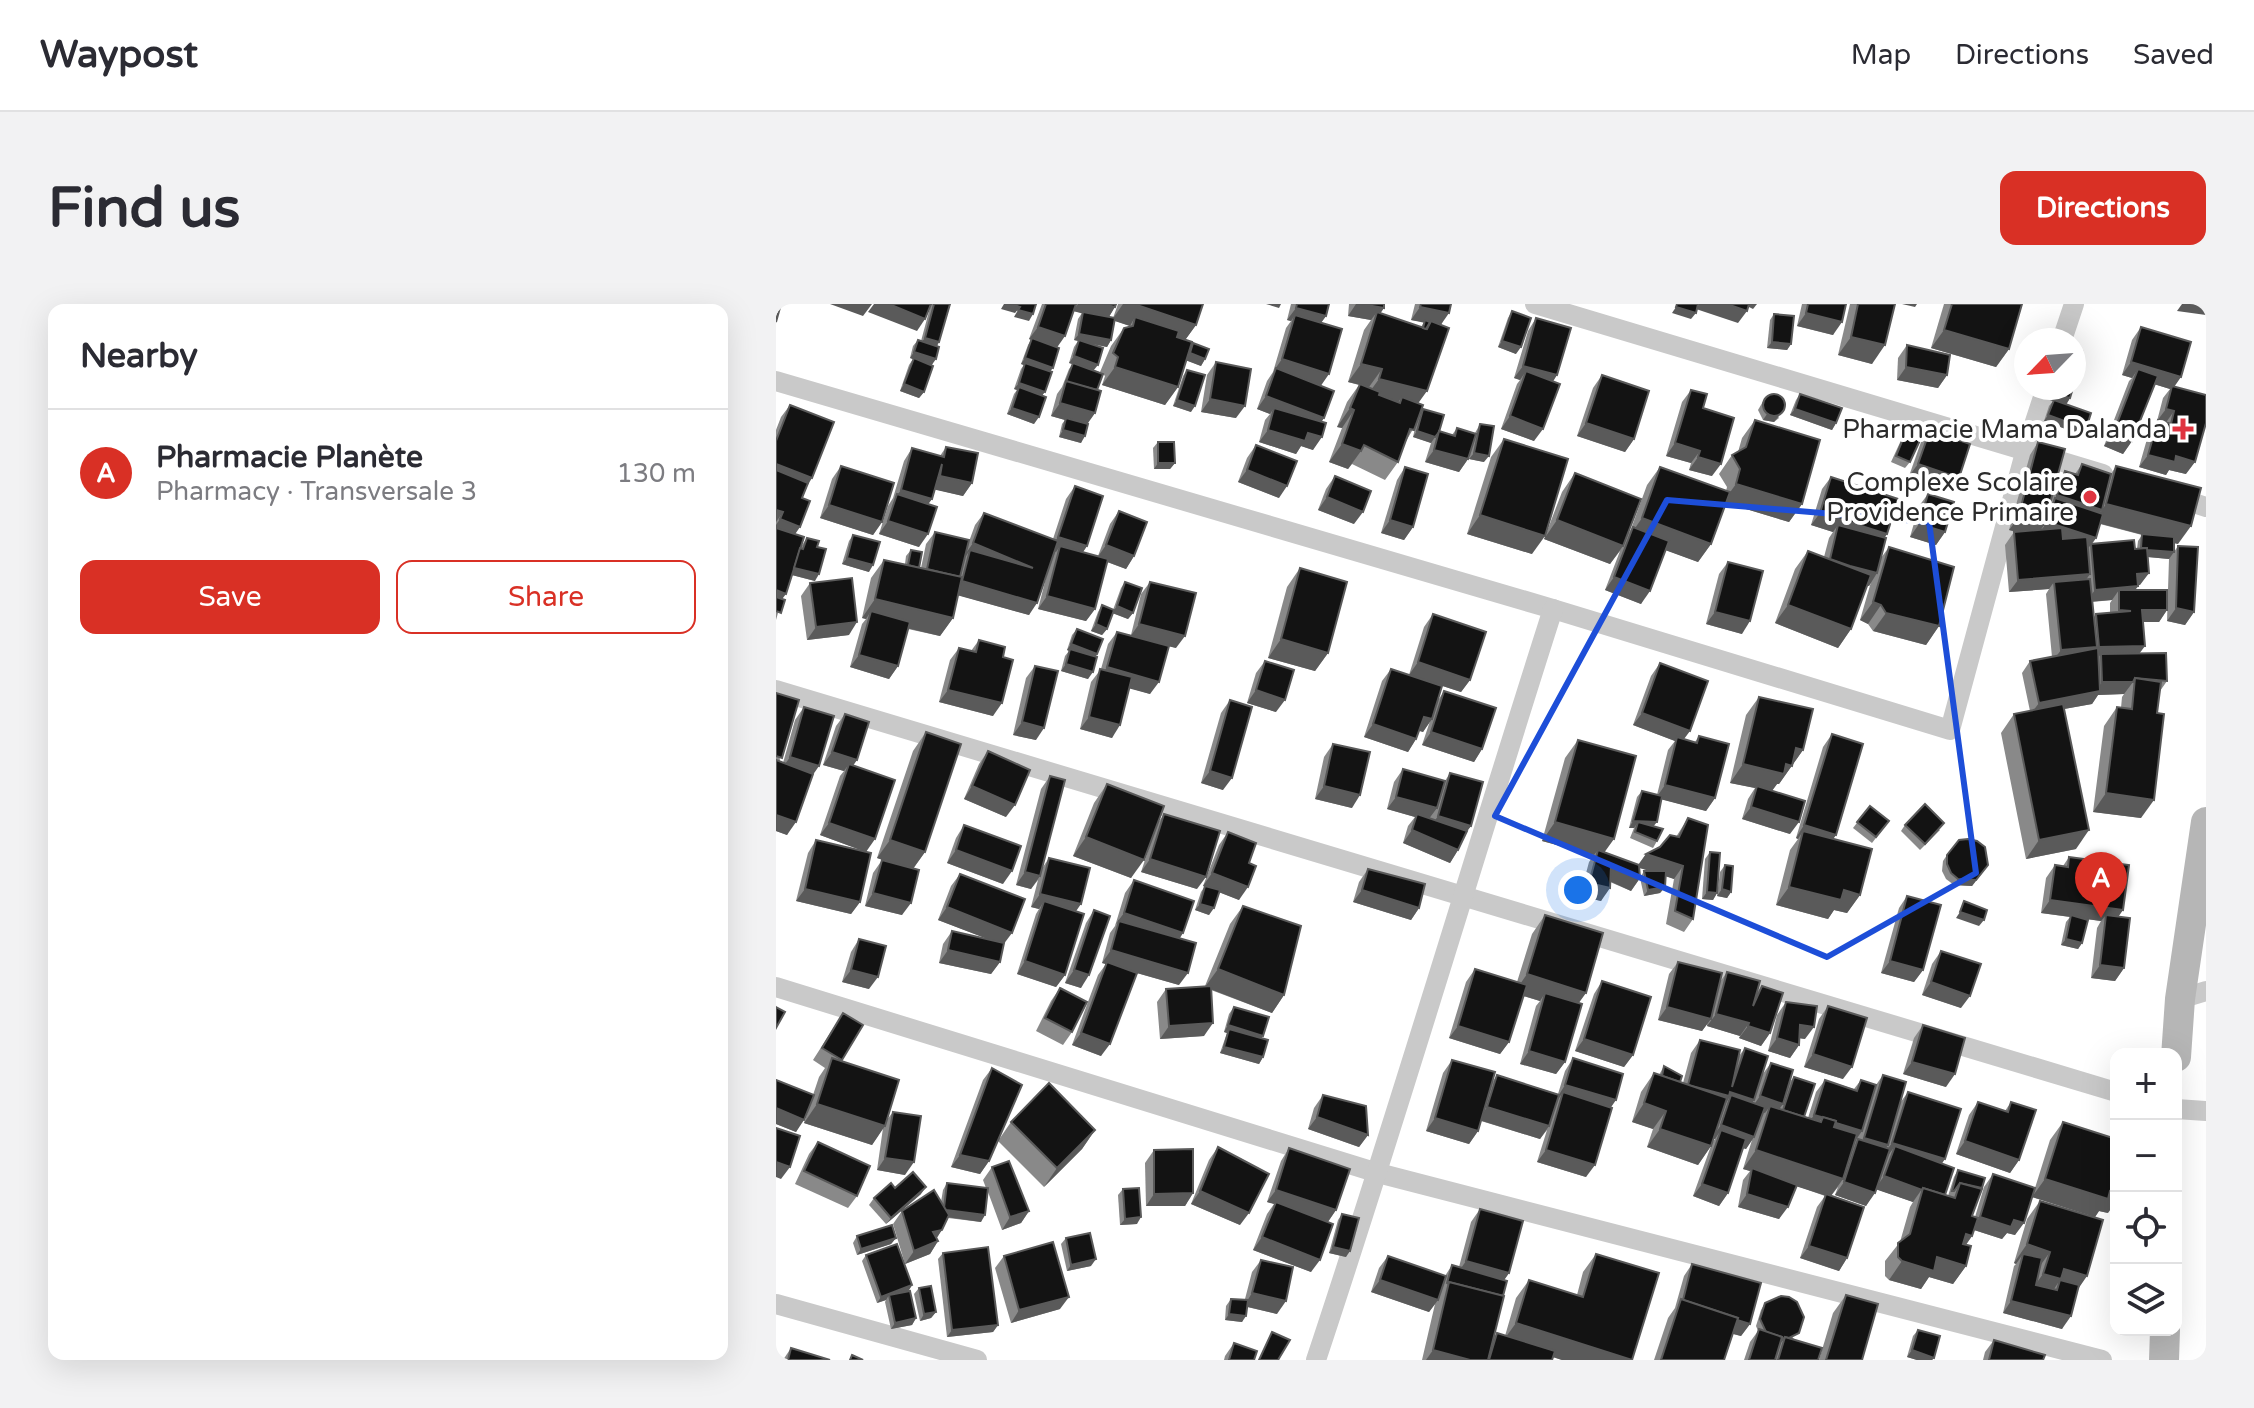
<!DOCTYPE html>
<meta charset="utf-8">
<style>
body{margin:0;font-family:"Varela Round",sans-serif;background:#f2f2f3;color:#2b2b33}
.controls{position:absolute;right:24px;bottom:24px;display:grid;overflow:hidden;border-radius:16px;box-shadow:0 8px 32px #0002}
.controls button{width:72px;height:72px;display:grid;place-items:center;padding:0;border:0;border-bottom:2px solid #e1e1e2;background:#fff;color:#2b2b33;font:40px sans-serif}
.compass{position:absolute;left:1238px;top:24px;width:72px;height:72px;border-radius:50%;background:#fff;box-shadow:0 8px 32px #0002;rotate:245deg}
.you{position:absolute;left:802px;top:586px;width:28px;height:28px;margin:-20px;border:6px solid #fff;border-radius:50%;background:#1a73e8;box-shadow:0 0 0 12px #1a73e833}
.badge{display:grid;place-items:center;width:52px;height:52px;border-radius:50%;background:#d93025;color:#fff;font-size:26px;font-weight:700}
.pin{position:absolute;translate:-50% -66px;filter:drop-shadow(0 2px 4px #0008)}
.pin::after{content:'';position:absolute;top:42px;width:28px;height:24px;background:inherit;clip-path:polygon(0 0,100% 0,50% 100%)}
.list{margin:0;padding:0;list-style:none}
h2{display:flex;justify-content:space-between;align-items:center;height:104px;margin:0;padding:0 32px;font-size:34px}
h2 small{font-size:26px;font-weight:400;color:#7c7c81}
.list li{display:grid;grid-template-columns:52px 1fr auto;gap:24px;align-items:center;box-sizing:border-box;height:128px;padding:0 32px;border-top:2px solid #e1e1e2}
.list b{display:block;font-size:30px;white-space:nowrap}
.list p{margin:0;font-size:26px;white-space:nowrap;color:#7c7c81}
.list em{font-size:26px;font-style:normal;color:#7c7c81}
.actions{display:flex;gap:16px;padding:24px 32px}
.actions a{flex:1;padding:18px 0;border:2px solid #d93025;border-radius:16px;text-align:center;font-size:28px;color:#d93025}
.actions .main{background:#d93025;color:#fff}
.icon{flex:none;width:44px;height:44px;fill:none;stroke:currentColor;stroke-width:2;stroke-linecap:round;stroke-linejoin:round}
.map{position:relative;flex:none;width:1430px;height:1056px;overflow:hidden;border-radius:16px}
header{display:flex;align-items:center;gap:48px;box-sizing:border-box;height:112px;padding:0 40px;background:#fff;border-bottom:2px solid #e1e1e2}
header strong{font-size:38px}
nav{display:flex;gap:44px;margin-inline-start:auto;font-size:28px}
.intro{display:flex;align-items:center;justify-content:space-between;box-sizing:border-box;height:192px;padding:0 48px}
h1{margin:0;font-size:56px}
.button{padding:20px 36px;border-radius:16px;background:#d93025;color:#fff;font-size:28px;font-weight:700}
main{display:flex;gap:48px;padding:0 48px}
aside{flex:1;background:#fff;border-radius:16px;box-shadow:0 8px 32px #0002}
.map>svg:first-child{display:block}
</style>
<header>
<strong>Waypost</strong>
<nav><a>Map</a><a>Directions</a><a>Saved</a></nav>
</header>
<div class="intro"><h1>Find us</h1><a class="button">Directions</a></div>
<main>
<aside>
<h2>Nearby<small></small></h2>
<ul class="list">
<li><span class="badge">A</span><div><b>Pharmacie Planète</b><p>Pharmacy · Transversale 3</p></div><em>130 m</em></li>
</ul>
<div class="actions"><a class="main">Save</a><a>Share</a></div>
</aside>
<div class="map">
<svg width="1430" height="1056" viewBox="0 0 1430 1056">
<rect width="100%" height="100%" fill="#fff"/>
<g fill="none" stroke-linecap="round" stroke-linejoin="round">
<g stroke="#c9c9c9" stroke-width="20">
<path d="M759,0L1327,170"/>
<path d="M1286,36L1298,0"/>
<path d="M0,77L777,305L1174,426L1250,145L1270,84"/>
<path d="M1396,192L1430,203"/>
<path d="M0,386L1340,788"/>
<path d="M0,683L602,869L1326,1056"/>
<path d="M1404,695L1430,687"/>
<path d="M1400,805L1430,807"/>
<path d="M0,1000L201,1056"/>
<path d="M540,1056C623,807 697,555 777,305"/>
</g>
<g stroke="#b6b6b6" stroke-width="30">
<path d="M1400,753L1404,695L1430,518"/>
<path d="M1388,1056L1389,1026"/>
</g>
</g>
<g fill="#898989" fill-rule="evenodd">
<path d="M155,0H174L148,88L143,94L124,87L133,61L137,55L134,54L137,42L142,36L145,37Z"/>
<path d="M266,0H340L333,13L337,14L342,0H427L420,21L409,36L414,44L417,39L429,55L425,62L410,56L402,83L389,101L326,81L329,72L327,70L321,86L319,109L311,119L305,139L283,133L286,120L289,116L275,112L281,90L286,83L293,65L297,60L293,59L298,43L302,37L298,36L302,15L306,9L298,7L281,43L258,120L231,110L238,90L241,86L238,85L245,65L248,61L245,60L252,41L255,36L253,35ZM339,17L354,22L348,24L335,42L324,68L326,69L318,66L310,39L331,43L335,36Z"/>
<path d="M515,0H553L550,12L545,19L544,82L548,114L545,118L537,146L525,142L520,150L483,138L489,116L494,110L481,105L491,77L497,68L510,24L515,17L511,16Z"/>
<path d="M573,0H608V4L604,9L645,23L648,18L635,16L639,0H675L665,21L642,99L644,109L647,105L663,128L676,131L681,124L699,129L704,120L708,158L693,155L696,141L692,155L683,168L649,158L655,139L637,133L640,120L629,139L622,158L609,176L576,160L572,165L553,158L566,124L561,123L571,98L583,81L572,78L588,26L595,16L572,12Z"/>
<path d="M1026,0H1070L1057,31L1021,22Z"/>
<path d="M1074,0H1119L1096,60L1062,51Z"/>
<path d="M1168,0H1246L1233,45L1220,63L1155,44Z"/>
<path d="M736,7L740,50L722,43L732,14Z"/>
<path d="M998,10L1015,40L1011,46L991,44L994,16Z"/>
<path d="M760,14L777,77L758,137L725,125L741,80L744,76L738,74L752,27Z"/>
<path d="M1365,23L1398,82L1410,170L1393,166L1390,171L1363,163L1373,128L1381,117L1387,94L1394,85L1378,80L1356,137L1347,150L1328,142L1353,77L1356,74L1346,71L1356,36Z"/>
<path d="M1131,41L1171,71L1162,84L1121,76L1122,54Z"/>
<path d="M440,58L460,114L425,108L431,71Z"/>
<path d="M411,66L415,108L397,102L407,72Z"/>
<path d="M826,71L858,135L849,148L801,132L817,84Z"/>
<path d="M1277,84H1297L1294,94L1290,100L1306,131L1268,117L1273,102L1277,97L1274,96Z"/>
<path d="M915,86L927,104L936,172L913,166L915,159L890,152L906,98Z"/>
<path d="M1024,90L1060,119L1056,126L1014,111L1020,96Z"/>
<path d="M989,94L1003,114L998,118L987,116L982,106Z"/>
<path d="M14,101L31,183L26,194L19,230L24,244L31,234L41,243L39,277L16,271L6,295L0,316V126L5,113Z"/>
<path d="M979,116L1026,200L1013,218L950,199L935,240L922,258L890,246L865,300L829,286L844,247L834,260L768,235L786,188L799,169L851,231L855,225L871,181L884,163L950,187L951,183L943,170L956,151L962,148L966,134Z"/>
<path d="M1131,125L1134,158L1129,164L1115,158L1127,132Z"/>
<path d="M1154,126L1183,174L1174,187L1133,172L1145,138Z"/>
<path d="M728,135L756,250L691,230L715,153Z"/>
<path d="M382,138L399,159L394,165H378L377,144Z"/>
<path d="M1262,138L1280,179L1289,167L1299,170L1306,160L1335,170L1340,162L1402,240L1398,239V248L1402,242L1418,308L1409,321L1391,317L1393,255L1372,253L1373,269L1359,286L1391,306L1383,318H1367L1363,349L1391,377L1384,387L1365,514L1317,508L1328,422L1341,403L1345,404L1346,393L1348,390L1322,391L1316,400L1288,405L1300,545L1250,555L1225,429L1238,410L1254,407L1246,369L1254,357L1276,353L1270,290L1273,285L1233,288L1229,241L1238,228H1240L1233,226L1254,151ZM1324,220L1366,231L1362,237L1361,245L1316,240L1320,234ZM1336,296L1334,299V309L1320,310L1318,313L1316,298Z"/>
<path d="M480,141L503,194L462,178L471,154Z"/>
<path d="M170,143L196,179L187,192L158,185L156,195L152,200L143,243L103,230L112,202L117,194L128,157L136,144L164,152Z"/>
<path d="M65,162L106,218L97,231L44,214L56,175Z"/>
<path d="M629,163L637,223L628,236L605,229L621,176Z"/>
<path d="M559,172L578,220L542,206L550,185Z"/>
<path d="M1055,173L1111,230L1109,233L1105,254L1113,243L1163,322L1150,341L1097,327L1092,320L1084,316L1095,278L1093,282H1091L1075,325L1062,344L999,319L1019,265L1032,247L1048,253L1053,234L1057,228L1035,221L1046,185Z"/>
<path d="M299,182L311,242L307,248L322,252L334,220L343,207L358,252L350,265L331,258L319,305L310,317L262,305L271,270L253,311L182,291L177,314L164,332L132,325L122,362L113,375L74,363L86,320L90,315L86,314L95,274L108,256L129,260L130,252L135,246L143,264H145L150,240L159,228L191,243L199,221L208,209L277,235L290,195Z"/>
<path d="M1152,190L1169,228L1160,241L1134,233L1143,202Z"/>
<path d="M77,231L93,268L66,260L73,237Z"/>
<path d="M952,258L966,330L930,320L943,270Z"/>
<path d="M524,264L552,349L539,367L492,354L511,283Z"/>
<path d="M349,278L357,309L352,315L337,309L331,325L326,331L315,327L322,308L326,301L337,306L345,284Z"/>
<path d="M374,278L400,344L393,342L374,390L354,384L336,434L304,425L315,378L325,365L332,340L341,328L355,331L365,290Z"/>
<path d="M34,279L73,331L31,336L25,292Z"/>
<path d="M657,310L694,376L685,388L633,371L648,323Z"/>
<path d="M301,325L321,350L312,375L285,367L289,352L293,347L291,346L296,331Z"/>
<path d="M203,336L227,353L217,412L163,398L174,356L183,344L195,347Z"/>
<path d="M489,357L500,408L471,399L480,369Z"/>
<path d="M884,359L908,435L919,438L923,432L939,494L930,507L885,495L877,523L881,537L877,544L854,534L858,524H853L861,493L866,487L881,491L892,446L899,437L857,421L875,372Z"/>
<path d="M259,362L260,436L237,431L250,374Z"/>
<path d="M615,365L661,398L668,387L706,445L698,458L646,441L654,417L647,428L643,427L640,435L632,448L588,433L606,377Z"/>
<path d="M0,389L4,458L7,459L19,416L28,403L36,473L11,531L0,527Z"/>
<path d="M983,393L1027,446L1003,480H1001L996,487L1014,530L966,515L972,495L979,484L954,479L970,411Z"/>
<path d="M454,396L447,486L425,479L445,409Z"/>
<path d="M69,410L77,461L90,548L44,531L64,472L68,467L47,461L60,422Z"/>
<path d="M150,428L149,548L137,565L126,611L89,602L97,569L106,556L113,558L101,554L137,447Z"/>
<path d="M1056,430L1060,531L1057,535L1084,591L1071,609L1058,606L1052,615L1000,601L1014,546L1022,535L1020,534L1047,443Z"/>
<path d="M802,436L829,548L862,561L870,550L900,533L912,514L917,615L908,628L890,620L898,575L890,572L889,583L884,589L868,592L864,574L855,587L834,578L825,597L804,592L813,558L818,551L766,537L789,454ZM863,564L875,567H868L864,574Z"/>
<path d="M557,440L576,504L539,495L548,453Z"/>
<path d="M212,447L230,513L188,495L203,460Z"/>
<path d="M627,465L669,477L674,469L695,522L690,528L682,546L674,559L627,539L632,522L639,513L611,505L618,478Z"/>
<path d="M274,472L267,563L273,554L300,607L289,671L280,683L241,670L260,610L263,605L255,603L262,576L255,585L240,581L265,485Z"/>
<path d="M331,480L381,520L388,510L421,585L365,568L376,535L355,574L297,552L318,499Z"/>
<path d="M1094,502L1113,517L1096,539L1077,524Z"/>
<path d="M188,521L227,580L171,559L180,534Z"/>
<path d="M1129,521L1164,526L1144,546L1125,527Z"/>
<path d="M452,528L473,559L463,596L443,588L433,611L419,606L425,588L429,582H427L443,541Z"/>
<path d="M40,536L84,598L75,610L20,597L32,549Z"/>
<path d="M934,548L941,589L937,596L926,595L929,555Z"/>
<path d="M1171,551L1212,561L1196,582L1178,581L1170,575L1166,567L1167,557Z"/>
<path d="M1293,553L1347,606L1342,612L1348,664L1339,677L1315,674L1321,624L1325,617L1311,615L1306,639L1302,645L1285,641L1290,618L1294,613L1265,609L1270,574L1279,561L1287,562Z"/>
<path d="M949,561L955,588L951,594L941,592L944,568Z"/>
<path d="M592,565L643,604L635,616L577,598L583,578Z"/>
<path d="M184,570L227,641L224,658L215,670L163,659L167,640L176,627L212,635L162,616L175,582Z"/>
<path d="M358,576L404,634L403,681L357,668L325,752L296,741L322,671L330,660L326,659L334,629L339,622L349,589Z"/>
<path d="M1131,592L1147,666L1138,678L1105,669L1123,604Z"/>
<path d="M467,602L508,691L496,709L435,686L428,732L384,735L381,698L390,685L429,682L454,620Z"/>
<path d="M318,606L305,684L289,679L310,619Z"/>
<path d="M769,611L802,699L789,758L780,770L744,760L760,702L764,697L747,692L733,738L724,750L673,734L690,678L699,665L741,678L756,630Z"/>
<path d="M83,635L93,685L66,678L75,648Z"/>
<path d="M1165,647L1185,704L1146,691L1156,660Z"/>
<path d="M902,658L944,678L951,668L981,688L986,682L994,729L985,742L963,734L964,732L931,722V720L926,727L882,716L893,670Z"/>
<path d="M826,677L857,751L848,763L799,747L818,690Z"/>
<path d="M284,684L296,728L287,741L260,727L275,697Z"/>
<path d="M1010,698L1029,735L1023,734V741L1014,754L992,747L1001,711Z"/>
<path d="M1052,702L1067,775L1028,763L1043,715Z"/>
<path d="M458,703L485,734L487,753L483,760L444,749L451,729L448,728L453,710Z"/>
<path d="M67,709L65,757L110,817L117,808L129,871L101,866L107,824L96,841L28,819L33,804L20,828L0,820V776L37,791L43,773L49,764L37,756Z"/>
<path d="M1147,721L1170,783L1127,770L1138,734Z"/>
<path d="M924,736L963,752L969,744L986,771L995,759L1012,780L1018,773L1028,813L1032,814L1040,788L1049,776L1078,785L1085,776L1100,781L1107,771L1124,799L1132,788L1166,859L1169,891L1172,892L1178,873L1182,866L1196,912L1199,913L1208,883L1217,870L1259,884L1274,836L1287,818L1332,909L1323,907L1319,913L1256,893L1239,931L1231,929L1226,935L1198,926L1196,932L1190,941V962L1177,980L1153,973L1145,985L1113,976L1109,972V957L1124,938L1134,903L1137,898L1100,885L1090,902L1059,891L1062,883L1055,892L1071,954L1063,967L1024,954L1041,903L1049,892L1021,882L1003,915L962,903L967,876L974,867L967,865L976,836L970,845L967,844L952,889L943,902L917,892L936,839L939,835L937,834L935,842L922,861L871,843L877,825L856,818L865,788L878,769L883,771L888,762L904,778L907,779L915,749Z"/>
<path d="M797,754L835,803L810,873L761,858L771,826L764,835L705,817L702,827L693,840L650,827L667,769L676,756L715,780L721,771L782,790L789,767Z"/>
<path d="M216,764L224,834L235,818L319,826L306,845L268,883L222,837L213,857L204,870L175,863L207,776Z"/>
<path d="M547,791L592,831L583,843L532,825L538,804Z"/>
<path d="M1202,798L1229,807L1235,798L1243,856L1234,869L1180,850L1193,811Z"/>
<path d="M42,838L81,892L72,904L19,880L33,850Z"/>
<path d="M442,843L464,921L415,900L433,856Z"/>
<path d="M513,844L560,906L552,918L535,968L477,946L491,910L498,900L491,898L505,857Z"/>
<path d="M378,846L417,889L409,902H370L369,859Z"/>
<path d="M216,863L253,907L245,919L226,926L212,888L205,918L172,914L161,934L162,937L154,950L129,960L117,920L126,907L165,898L167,886L171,879L210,884L207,876Z"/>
<path d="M347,885L361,920L344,921L342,891Z"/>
<path d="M145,890L110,920L93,901L98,894Z"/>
<path d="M1264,897L1302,985L1286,1025L1227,1009L1238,962L1240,960L1238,959L1251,915Z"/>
<path d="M704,905L733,969L728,976L727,992L717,1034L721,1029L729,1032L740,994L753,976L801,991L807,968L820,950L856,1056H786L777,1053L776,1056H646L659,1000L653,1008L595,988L603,964L612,952L669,972L676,961L683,963L695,918Z"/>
<path d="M566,910L570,953L553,949L562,916Z"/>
<path d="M81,932L120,934L115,940L81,951L77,939Z"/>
<path d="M290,934L315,962L291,967L285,940Z"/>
<path d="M167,949L222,1021L217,1028L171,1033L162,955Z"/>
<path d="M90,951L136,981L132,987L140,1014L136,1021L115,1025L109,998L110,996L101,999L86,957Z"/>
<path d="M228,952L284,1005L235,1019L219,964Z"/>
<path d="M485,956L501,1010L471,1003L466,1018L449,1016L450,1002L455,995H469L476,968Z"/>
<path d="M916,960L974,1020L965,1032L957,1030L948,1056H878L892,1014L899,1004L908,972Z"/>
<path d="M143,984L160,1008L155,1014L144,1017L138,990Z"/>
<path d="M1070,991L1086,1056H1043L1057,1009Z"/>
<path d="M989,999L1018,1035L1042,1056H968L974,1038L982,1027L980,1022L985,1006Z"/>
<path d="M1142,1026L1158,1054L1156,1056H1141L1131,1053L1137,1032Z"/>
<path d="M1218,1036L1267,1056H1207L1209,1048Z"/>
<path d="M458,1039L478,1056H448L449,1052Z"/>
<path d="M15,1044L54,1056H7Z"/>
</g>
<g fill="#5a5a5a">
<path d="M54,0H96L87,12Z"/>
<path d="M98,0H113L149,15L141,27L92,8Z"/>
<path d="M228,0H235L244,3L239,9L225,5Z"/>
<path d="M302,0H327L339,3L331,16L297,7Z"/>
<path d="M347,0H358L420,21L407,39L359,13L354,22L336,16Z"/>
<path d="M490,0H505L503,4Z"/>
<path d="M580,0H585L608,4L599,17L601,8L595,16L572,12Z"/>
<path d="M923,0H951L971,7L962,19L920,5Z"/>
<path d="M970,0H981L977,5L969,1Z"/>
<path d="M1126,0H1141L1139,3Z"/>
<path d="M1406,0H1430V11L1401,7Z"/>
<path d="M644,3L673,9L664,22L635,16Z"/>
<path d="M900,3L920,9L915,15L896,9Z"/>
<path d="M520,4L550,12L541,24L519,11L515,17L511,16Z"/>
<path d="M242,6L257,10L253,17L238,13Z"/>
<path d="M1030,9L1066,18L1057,31L1021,22Z"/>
<path d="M262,23L289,32L280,45L253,35Z"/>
<path d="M1168,26L1233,45L1220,63L1155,44Z"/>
<path d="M303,30L335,36L331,43L298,36Z"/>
<path d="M1075,33L1109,41L1096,60L1062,51Z"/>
<path d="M149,34L163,38L159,44L144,40Z"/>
<path d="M726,37L745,43L740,50L722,43Z"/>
<path d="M996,38L1015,40L1011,46L991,44Z"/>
<path d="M138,48L160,55L155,62L134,54Z"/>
<path d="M414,49L429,55L425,62L409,56Z"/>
<path d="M298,52L322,61L317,67L293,59Z"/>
<path d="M249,54L277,64L272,70L245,60Z"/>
<path d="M506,55L553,70L544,83L500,64L497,68Z"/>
<path d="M1355,58L1405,73L1396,86V82L1394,85L1358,74L1362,65L1356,74L1346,71Z"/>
<path d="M585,60L606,65L593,83L572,78Z"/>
<path d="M747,62L781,71L773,84L750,67L744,76L738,74Z"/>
<path d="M339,63L402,83L389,101L326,81Z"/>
<path d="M1130,63L1171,71L1162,84L1121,76Z"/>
<path d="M603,75L651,87L638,105L624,99L626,93L620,101L590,93Z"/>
<path d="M243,79L269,88L264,94L243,83L241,86L238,85Z"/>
<path d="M128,80L148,88L143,94L124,87Z"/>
<path d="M1278,90L1294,94L1290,101L1274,96Z"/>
<path d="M490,92L548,114L539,127L498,104L494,110L481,105Z"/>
<path d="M434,95L469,102L460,114L425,108Z"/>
<path d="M401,96L419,102L415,108L397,102Z"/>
<path d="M284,99L319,109L310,122L275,112Z"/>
<path d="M236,104L263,113L258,120L231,110Z"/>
<path d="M574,104L578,106L566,124L561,123Z"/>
<path d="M1019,105L1060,119L1056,126L1014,111Z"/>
<path d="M1390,105L1398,107L1389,120L1381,117Z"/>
<path d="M1007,107L998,118L987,116L991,110Z"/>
<path d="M1272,111L1310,125L1306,131L1268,117Z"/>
<path d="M734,112L767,125L758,137L725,125Z"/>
<path d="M810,119L858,135L849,148L801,132Z"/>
<path d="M287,126L309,132L305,139L283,133Z"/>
<path d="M492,126L532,129L546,133L537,146L525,142L520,150L483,138Z"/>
<path d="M641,127L659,133L655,139L637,133Z"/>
<path d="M1337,130L1356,137L1347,150L1328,142Z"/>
<path d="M899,139L924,147L915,159L890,152Z"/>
<path d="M566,140L585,147L572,165L553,158Z"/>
<path d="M658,146L692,155L683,168L649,158Z"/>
<path d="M698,149L713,152L708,158L693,155Z"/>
<path d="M1372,151L1400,152L1419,158L1410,170L1393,166L1390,171L1363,163Z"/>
<path d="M922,153L945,160L936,172L913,166Z"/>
<path d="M382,159H399L394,165H378Z"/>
<path d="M0,160L36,174L28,187L0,176Z"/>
<path d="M1142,160L1183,174L1174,187L1133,172Z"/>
<path d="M471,166L511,182L503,194L462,178Z"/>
<path d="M164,172L196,179L187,192L156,185Z"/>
<path d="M960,180L1026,200L1013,218L947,198Z"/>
<path d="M125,186L156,195L147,207L119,194Z"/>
<path d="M1281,191L1326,206L1317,218L1278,195Z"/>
<path d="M551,193L587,208L578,220L542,206Z"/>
<path d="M1330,200L1415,222L1402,240L1318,218Z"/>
<path d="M53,201L106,218L97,231L44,214Z"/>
<path d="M0,206L7,208L0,218Z"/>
<path d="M1044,209L1111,230L1102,243L1062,221L1057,228L1035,221Z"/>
<path d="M704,211L769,232L756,250L691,230Z"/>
<path d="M866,214L935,240L922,258L853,233Z"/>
<path d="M1242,214L1268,221L1260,233L1233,226Z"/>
<path d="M4,215L24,223L15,236L0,230V221Z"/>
<path d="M614,216L637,223L628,236L605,229Z"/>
<path d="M781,216L847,242L834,260L768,235Z"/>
<path d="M112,217L152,230L143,243L103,230Z"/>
<path d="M1271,218L1320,234L1310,247L1262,231Z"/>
<path d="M1143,220L1169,228L1160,241L1134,233Z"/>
<path d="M282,233L311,242L302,255L284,242L280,248L273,246Z"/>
<path d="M197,239L257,264L194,246L190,252H188Z"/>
<path d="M330,241L358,252L350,265L321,254Z"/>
<path d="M1365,246L1398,248L1393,255L1361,252Z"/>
<path d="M71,254L97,261L93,268L66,260Z"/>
<path d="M1053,257L1101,269L1093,282L1044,270Z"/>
<path d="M16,263L43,270L39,277L12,270Z"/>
<path d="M1373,269L1364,281L1352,282L1361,270Z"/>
<path d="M1314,270L1305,283L1278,278L1273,285L1233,288L1242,276Z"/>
<path d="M838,273L874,287L865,300L829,286Z"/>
<path d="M186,277L261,299L253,311L177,290Z"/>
<path d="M1362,282L1353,295L1343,286L1336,296L1310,298L1319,286Z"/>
<path d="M0,286L10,290L0,303Z"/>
<path d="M271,292L319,305L310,317L262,305Z"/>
<path d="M99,295L177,314L164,332L93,315L95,307L90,315L86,314Z"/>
<path d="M1097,298L1105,301L1092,320L1084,316Z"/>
<path d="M1012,301L1075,325L1062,344L999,319Z"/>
<path d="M341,302L357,309L352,315L336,309Z"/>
<path d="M1400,304L1418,308L1409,321L1391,317Z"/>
<path d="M1366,306H1391L1383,318H1357Z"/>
<path d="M939,308L974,317L966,330L930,320Z"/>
<path d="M1110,309L1163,322L1150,341L1097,327Z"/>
<path d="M81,318L73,331L31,336L40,323Z"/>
<path d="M320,320L331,325L326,331L315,327Z"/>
<path d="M363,320L409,332L400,344L354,333Z"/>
<path d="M505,335L552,349L539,367L492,354Z"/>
<path d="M295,340L321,350L317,356L291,346Z"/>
<path d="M1369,342L1360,354L1325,350L1321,355H1314L1323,343Z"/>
<path d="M1321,343L1312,356L1276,358L1285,346Z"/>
<path d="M83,351L122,362L113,375L74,363Z"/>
<path d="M642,358L694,376L685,388L633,371Z"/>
<path d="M290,360L317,368L312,375L285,367Z"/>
<path d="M331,363L383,378L374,390L322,376Z"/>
<path d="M1326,378H1357L1348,390L1322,391L1316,400L1254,411L1263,399L1319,388Z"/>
<path d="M172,386L226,399L217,412L163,398Z"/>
<path d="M480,386L509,396L500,408L471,399Z"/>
<path d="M866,409L914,427L905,439L901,433L899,437L857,421Z"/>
<path d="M313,413L344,421L336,434L304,425Z"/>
<path d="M648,413L656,415L647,428L639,425Z"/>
<path d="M246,418L268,424L260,436L237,431Z"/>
<path d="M597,420L640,435L632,448L588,433Z"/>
<path d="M655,428L706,445L698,458L646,441Z"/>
<path d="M1020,444L1027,446L1003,480H1001L995,488L981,482L979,484L954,479L967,460Z"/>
<path d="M56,448L81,456L72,469L73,460L68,467L47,461Z"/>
<path d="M14,453L43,462L34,475L5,466Z"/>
<path d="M434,467L456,474L447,486L425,479Z"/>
<path d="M889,481L939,494L930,507L880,494Z"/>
<path d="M196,482L239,501L230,513L188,495Z"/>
<path d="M548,482L584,491L576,504L539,495Z"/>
<path d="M1330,489L1378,496L1365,514L1317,508Z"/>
<path d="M620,493L661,504L652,516L641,510L639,513L611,505Z"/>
<path d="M975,503L1023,518L1014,530L966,515Z"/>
<path d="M0,511L20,518L11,531L0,527Z"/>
<path d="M662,512L695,522L686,534L653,525Z"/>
<path d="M857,517L881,518L876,524L862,518L858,524H853Z"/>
<path d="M779,518L838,535L825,553L822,546L818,551L766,537Z"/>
<path d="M53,519L99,535L90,548L44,531Z"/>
<path d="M1028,521L1060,531L1051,543L1027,527L1022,535L1020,534Z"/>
<path d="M636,526L682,546L674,559L627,539Z"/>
<path d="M1313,526L1300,545L1250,555L1263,536Z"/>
<path d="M310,533L368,556L355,574L297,552Z"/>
<path d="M114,536L149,548L136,566L101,554Z"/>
<path d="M180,546L236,567L227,580L171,559Z"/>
<path d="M870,550L907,562L898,575L861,563Z"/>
<path d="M374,555L430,573L421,585L365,568Z"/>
<path d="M1212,561L1196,582L1178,581L1182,575Z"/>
<path d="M835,562L864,574L855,587L827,574Z"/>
<path d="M249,568L264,572L255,585L240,581Z"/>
<path d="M436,569L472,583L463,596L427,582Z"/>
<path d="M813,579L834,584L825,597L804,592Z"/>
<path d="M889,583L884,589L868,592L872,586Z"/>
<path d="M1013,583L1068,586L1084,591L1071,609L1058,606L1052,615L1000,601Z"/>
<path d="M29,585L84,598L75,610L20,597Z"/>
<path d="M946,585L955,588L951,594L941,592Z"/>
<path d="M586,586L643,604L635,616L577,598Z"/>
<path d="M931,588L941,589L937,596L926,595Z"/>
<path d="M97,589L135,599L126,611L89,602Z"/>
<path d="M264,590L305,600L296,613L268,597L263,605L255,603Z"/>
<path d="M1274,596L1347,606L1338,619L1330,611L1325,617L1265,609Z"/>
<path d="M424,600L438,604L433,611L419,606Z"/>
<path d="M171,603L236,629L227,641L162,616Z"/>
<path d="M1184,608L1208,616L1203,622L1180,614Z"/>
<path d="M348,609L407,629L399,642L343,617L339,621Z"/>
<path d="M1290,635L1306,639L1302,645L1285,641Z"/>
<path d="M172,646L224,658L215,670L163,659Z"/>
<path d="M335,646L412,669L403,681L326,659Z"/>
<path d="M249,657L289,671L280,683L241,670Z"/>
<path d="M1114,657L1147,666L1138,678L1105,669Z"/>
<path d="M1324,661L1348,664L1339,677L1315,674Z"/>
<path d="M442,665L508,691L496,709L429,683Z"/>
<path d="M75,666L102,673L93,685L66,678Z"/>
<path d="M298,666L313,671L305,684L289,679Z"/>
<path d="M751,670L810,689L797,707L769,689L764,697L738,689Z"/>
<path d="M1155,678L1194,692L1185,704L1146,691Z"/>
<path d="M891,703L935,715L926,727L882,716Z"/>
<path d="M940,710L973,719L964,732L931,722Z"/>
<path d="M437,719L428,732L384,735L393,722Z"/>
<path d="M452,721L487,732L482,738L453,725L451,729L448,728Z"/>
<path d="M1024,721L1038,723L1029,735L1015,733Z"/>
<path d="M682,722L733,738L724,750L673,734Z"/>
<path d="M972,722L994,729L985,742L963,734Z"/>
<path d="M305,729L334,740L325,752L296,741Z"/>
<path d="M1001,734L1023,741L1014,754L992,747Z"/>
<path d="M808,735L857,751L848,763L799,747Z"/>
<path d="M448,743L487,753L483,760L444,749Z"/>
<path d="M753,747L789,758L780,770L744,760Z"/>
<path d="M1037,750L1076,763L1067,775L1028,763Z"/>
<path d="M1136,758L1179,770L1170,783L1127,770Z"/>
<path d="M789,781L840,796L831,809L787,788L783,794H781Z"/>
<path d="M912,782L954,788L978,796L969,809L955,791L948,802Z"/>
<path d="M984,792L1007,800L998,812L994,802L989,809L975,805Z"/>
<path d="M868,799L890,807L877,825L856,818Z"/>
<path d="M41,800L109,822L96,841L28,819Z"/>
<path d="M711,803L773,822L764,835L703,816Z"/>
<path d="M0,804L28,816L20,828L0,820Z"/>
<path d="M1038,811L1046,814L1037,827L1029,824Z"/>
<path d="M541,813L592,831L583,843L532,825Z"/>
<path d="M659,814L702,827L693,840L650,827Z"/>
<path d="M1047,814L1086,827L1077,840L1045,818Z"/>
<path d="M945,821L978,833L970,845L942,836L945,826L939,835L936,834Z"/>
<path d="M884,825L935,842L922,861L871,843Z"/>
<path d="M319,826L306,845L268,883L281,864Z"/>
<path d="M1088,834L1112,841L1103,854L1080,847Z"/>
<path d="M1189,837L1243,856L1234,869L1180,850Z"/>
<path d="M1116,839L1169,855L1160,868L1119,842L1111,853L1107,851Z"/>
<path d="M770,846L819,861L810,873L761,858Z"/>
<path d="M980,846L1067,875L1054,893L975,868L976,864L974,867L967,865Z"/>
<path d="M184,851L213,857L204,870L175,863Z"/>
<path d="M109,854L138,858L129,871L101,866Z"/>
<path d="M0,858L14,863L5,875L0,873Z"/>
<path d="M1108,872L1146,885L1137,898L1099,885Z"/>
<path d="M1269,875L1334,887L1340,889V898L1332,909L1323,907L1319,913L1256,893Z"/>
<path d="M1068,878L1099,889L1090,902L1059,891Z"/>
<path d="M926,880L952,889L943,902L917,892Z"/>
<path d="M150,883L145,890L110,920L115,914Z"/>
<path d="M500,886L560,906L551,919L500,898L498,900L491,898Z"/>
<path d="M424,887L473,909L464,921L415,900Z"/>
<path d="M417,889L409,902H370L378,890Z"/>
<path d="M971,890L1012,903L1003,915L962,903Z"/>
<path d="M168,906L209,911L205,918L163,912Z"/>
<path d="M253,907L245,919L226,926L234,913Z"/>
<path d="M365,913L361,920L344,921L349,915Z"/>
<path d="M1204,913L1238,916L1248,919L1239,931L1231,929L1226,935L1195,925Z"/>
<path d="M166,926L157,939V928Z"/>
<path d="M1190,930L1196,932L1183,950Z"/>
<path d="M486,933L544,956L535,968L477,946Z"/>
<path d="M120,934L115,940L81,951L85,945Z"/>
<path d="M162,937L154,950L129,960L138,947Z"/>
<path d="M1251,940L1274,948L1261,966L1247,950L1240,960L1238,959Z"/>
<path d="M1033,942L1071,954L1063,967L1024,954Z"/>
<path d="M557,943L574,947L570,953L553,949Z"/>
<path d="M1161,953L1190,962L1177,980L1153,973L1145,985L1113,976L1126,957Z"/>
<path d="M320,955L315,962L291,967L295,961Z"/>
<path d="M690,957L733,969L724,982L681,970Z"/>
<path d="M1288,965L1311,972L1298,991L1282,979L1272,994L1254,988L1267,970Z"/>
<path d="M604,976L662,996L653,1008L595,988Z"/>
<path d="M136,981L132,988L113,991L110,996L101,999L105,993Z"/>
<path d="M476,989L510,997L501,1010L468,1002Z"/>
<path d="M293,993L284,1005L235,1019L243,1006Z"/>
<path d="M1235,997L1295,1012L1286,1025L1227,1009Z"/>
<path d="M906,1000L974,1020L965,1032L899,1014Z"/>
<path d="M160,1008L155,1014L144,1017L148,1010Z"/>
<path d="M453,1010L470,1012L466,1018L449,1016Z"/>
<path d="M140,1014L136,1021L115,1025L119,1019Z"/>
<path d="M740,1019L856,1056H786L727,1037Z"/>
<path d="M222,1021L217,1028L171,1033L176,1026Z"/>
<path d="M657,1046L694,1056H650Z"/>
<path d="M1136,1046L1158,1054L1156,1056H1141L1131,1053Z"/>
</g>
<g fill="#131313" stroke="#5a5a5a" stroke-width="2">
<path d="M0,0H5L0,18Z"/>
<path d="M113,0H155L149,15Z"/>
<path d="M158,0H174L163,38L149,34Z"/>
<path d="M235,0H260L257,10L242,6L244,3Z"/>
<path d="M270,0H300L289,32L262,23Z"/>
<path d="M327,0H340L339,3Z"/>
<path d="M358,0H427L420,21Z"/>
<path d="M521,0H553L550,12L520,4Z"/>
<path d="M585,0H608V4Z"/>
<path d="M645,0H675L673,9L644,3Z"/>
<path d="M901,0H922L920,9L900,3Z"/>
<path d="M951,0H973L971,7Z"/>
<path d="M1032,0H1070L1066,18L1030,9Z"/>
<path d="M1082,0H1119L1109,41L1075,33Z"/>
<path d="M1176,0H1246L1233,45L1168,26Z"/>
<path d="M736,7L755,14L745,43L726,37Z"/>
<path d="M307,8L339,14L335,36L303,30Z"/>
<path d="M601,8L651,25L655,17L673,24L651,87L603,75L606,65L585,60Z"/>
<path d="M998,10L1018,12L1015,40L996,38Z"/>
<path d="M519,11L566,25L553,70L506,55Z"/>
<path d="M359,13L403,27L401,33L416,38L402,83L339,63L342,53L337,49L348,24L357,22Z"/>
<path d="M760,14L795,24L781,71L747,62Z"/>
<path d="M649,16L654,18L650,25L647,24Z"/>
<path d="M1365,23L1415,38L1405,73L1355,58Z"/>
<path d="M256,34L283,44L277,64L249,54Z"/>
<path d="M142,36L163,43L160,55L138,48Z"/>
<path d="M303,36L327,44L322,61L298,52Z"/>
<path d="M417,39L433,45L429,55L414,49Z"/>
<path d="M1131,41L1174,51L1171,71L1130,63Z"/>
<path d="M1298,44L1306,47L1298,79Z"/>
<path d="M138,54L157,62L148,88L128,80Z"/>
<path d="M440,58L475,65L469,102L434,95Z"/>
<path d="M249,59L276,68L269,88L243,79Z"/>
<path d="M297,59L327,70L321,86L290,78Z"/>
<path d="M500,64L558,87L548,114L490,92Z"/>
<path d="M1362,65L1382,72L1356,137L1337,130Z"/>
<path d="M411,66L429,71L419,102L401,96Z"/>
<path d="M750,67L784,80L767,125L734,112Z"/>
<path d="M826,71L873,87L858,135L810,119Z"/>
<path d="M290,77L325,87L319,109L284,99Z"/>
<path d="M584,80L604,88L603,91L624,99L626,93L647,101L638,126L634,125L622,158L588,141L585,147L566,140L578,106L574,104Z"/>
<path d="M1396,82L1430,91V119L1419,158L1400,152L1399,158L1372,151L1382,116L1395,120L1398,107L1390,105Z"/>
<path d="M243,83L270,93L263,113L236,104Z"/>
<path d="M1280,84H1297L1294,94L1278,90Z"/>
<path d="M915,86L931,90L927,104L958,114L945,160L922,153L924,147L899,139Z"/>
<path d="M1024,90L1066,104L1060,119L1019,105Z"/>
<circle cx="998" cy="101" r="11"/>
<path d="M1278,96L1315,109L1310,125L1272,111Z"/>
<path d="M14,101L58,118L36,174L0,160V137Z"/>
<path d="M498,104L550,119L546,133L532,129L529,137L492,126Z"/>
<path d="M647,105L668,111L663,128L659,133L641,127Z"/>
<path d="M290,114L312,120L309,132L287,126Z"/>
<path d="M979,116L1044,136L1026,200L960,180L964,165L956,151L970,143Z"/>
<path d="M704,120L718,122L713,152L698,149Z"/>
<path d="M681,124L700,130L692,155L658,146L663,127L679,132Z"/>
<path d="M1131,125L1146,132L1134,158L1120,152Z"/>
<path d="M1154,126L1194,140L1183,174L1142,160Z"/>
<path d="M728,135L792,155L769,232L704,211Z"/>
<path d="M382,138H398L399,159H382Z"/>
<path d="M1262,138L1289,145L1268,221L1242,214Z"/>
<path d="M480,141L521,157L511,182L471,166Z"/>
<path d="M170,143L202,149L196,179L164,172L166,160L156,195L125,186L136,144L168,153Z"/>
<path d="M1306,160L1335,170L1326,206L1281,191L1289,167L1302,171Z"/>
<path d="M65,162L118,179L106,218L53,201Z"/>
<path d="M1340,162L1425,184L1415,222L1330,200Z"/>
<path d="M629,163L652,170L637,223L614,216Z"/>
<path d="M884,163L954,188L935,240L866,214Z"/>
<path d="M0,166L32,179L26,194L34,197L24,223L4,215L7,208L0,206Z"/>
<path d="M799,169L865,195L847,242L781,216Z"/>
<path d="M559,172L595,187L587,208L551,193Z"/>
<path d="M1055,173L1122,195L1111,230L1044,209Z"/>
<path d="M299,182L327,192L311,242L282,233Z"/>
<path d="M121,190L161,203L152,230L112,217Z"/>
<path d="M1152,190L1178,198L1169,228L1143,220Z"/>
<path d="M1279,194L1327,210L1320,234L1271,218Z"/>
<path d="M343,207L371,218L358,252L330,241Z"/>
<path d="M208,209L282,237L261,299L186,277L194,246L257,264L197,239Z"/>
<path d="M1062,221L1110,234L1101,269L1074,262L1054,255Z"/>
<path d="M857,223L893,237L874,287L838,273Z"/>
<path d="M0,224L28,233L10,290L0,286Z"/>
<path d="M1286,224L1287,235L1311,233L1314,270L1242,276L1238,228Z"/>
<path d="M159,228L193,236L184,273L151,265Z"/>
<path d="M1366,230L1398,233V248L1371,246V244H1365Z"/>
<path d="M77,231L104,238L97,261L71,254Z"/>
<path d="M31,234L43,237L41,243L50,245L43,270L18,264L24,244L27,245Z"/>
<path d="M1358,236L1359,245L1371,244L1373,269L1361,270L1362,282L1319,286L1315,240Z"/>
<path d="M284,242L332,255L319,305L271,292Z"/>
<path d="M1402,242L1422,243L1418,308L1400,304Z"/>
<path d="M1113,243L1178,263L1163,322L1110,309L1105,301L1097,298Z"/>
<path d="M135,246L146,248L143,264L132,261Z"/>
<path d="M1032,247L1095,271L1075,325L1012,301Z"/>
<path d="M108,256L186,273L177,314L99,295Z"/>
<path d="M952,258L987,267L974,317L939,308Z"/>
<path d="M524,264L571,278L552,349L505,335Z"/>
<path d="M76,274L81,318L40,323L34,279Z"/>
<path d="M1314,275L1321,343L1285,346L1278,278Z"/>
<path d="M349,278L366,284L357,309L341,302Z"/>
<path d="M374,278L420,289L409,332L363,320Z"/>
<path d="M1343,286H1391V306H1366L1369,342L1323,343L1320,310L1355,307L1343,306Z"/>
<path d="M0,293L9,296L5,309L0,307Z"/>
<path d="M326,301L338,306L331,325L320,320Z"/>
<path d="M95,307L134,318L122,362L83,351Z"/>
<path d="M657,310L710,328L694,376L642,358Z"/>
<path d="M301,325L327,335L321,350L295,340Z"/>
<path d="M341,328L393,342L383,378L331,363Z"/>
<path d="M203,336L229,343L227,353L237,356L226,399L172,386L183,344L200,348Z"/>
<path d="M1322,344L1324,387L1263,399L1254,357Z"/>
<path d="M294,345L321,353L317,368L290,360Z"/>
<path d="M1390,349L1391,377L1359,374L1357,378H1326L1325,350Z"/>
<path d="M489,357L518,366L509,396L480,386Z"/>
<path d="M884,359L932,377L914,427L866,409Z"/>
<path d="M259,362L282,367L268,424L246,418Z"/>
<path d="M324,365L356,373L344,421L313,413Z"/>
<path d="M615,365L666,382L656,415L648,413L640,435L597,420Z"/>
<path d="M1359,374L1385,378L1381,409L1388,410L1378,496L1330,489L1341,403L1356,405Z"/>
<path d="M668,387L720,404L706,445L655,428Z"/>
<path d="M0,389L23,396L6,454L0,452Z"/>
<path d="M983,393L1037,405L1027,446L1020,444L1016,462L1010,460L1008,470L967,460Z"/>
<path d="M454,396L476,403L456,474L434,467Z"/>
<path d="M1287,400L1313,526L1263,536L1238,410Z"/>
<path d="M28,403L58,412L43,462L14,453Z"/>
<path d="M69,410L93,418L81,456L56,448Z"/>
<path d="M150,428L185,440L149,548L114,536Z"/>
<path d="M1056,430L1087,440L1060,531L1028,521Z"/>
<path d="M923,432L953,440L939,494L889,481L901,433L921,439Z"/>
<path d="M802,436L860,452L838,535L779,518Z"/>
<path d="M557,440L594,448L584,491L548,482Z"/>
<path d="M212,447L254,466L239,501L196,482Z"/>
<path d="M0,456L37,470L20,518L0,511Z"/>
<path d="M73,460L119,476L99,535L53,519Z"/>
<path d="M627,465L669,477L661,504L620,493Z"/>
<path d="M674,469L707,478L695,522L662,512Z"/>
<path d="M274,472L289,476L264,572L249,568Z"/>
<path d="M331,480L388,502L368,556L310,533Z"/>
<path d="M981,482L1029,497L1023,518L975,503Z"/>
<path d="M866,487L886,492L881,518L857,517Z"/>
<path d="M1149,500L1168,519L1149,540L1129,521Z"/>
<path d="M1094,502L1113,517L1100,533L1081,518Z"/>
<path d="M388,510L444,527L430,573L374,555Z"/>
<path d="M641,510L691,527L682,546L636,526Z"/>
<path d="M912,514L932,521L917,615L899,607L907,562L870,550L884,543L894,531L903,533Z"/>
<path d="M862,518L887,525L881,537L859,528Z"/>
<path d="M188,521L245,542L236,567L180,546Z"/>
<path d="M1027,527L1096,545L1084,591L1068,586L1065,596L1013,583Z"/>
<path d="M452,528L480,539L473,559L480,562L472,583L436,569Z"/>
<path d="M1192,535L1201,537L1209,543L1212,561L1200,576L1182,575L1175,569L1171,560V551L1183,536Z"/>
<path d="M40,536L95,549L84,598L29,585Z"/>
<path d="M822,546L863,561L864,574L835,562L834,584L813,579Z"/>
<path d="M934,548L944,549L941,589L931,588Z"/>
<path d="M1293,553L1353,561L1347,606L1274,596L1279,561L1292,563Z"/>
<path d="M273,554L314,564L305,600L264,590Z"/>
<path d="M106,556L143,566L135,599L97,589Z"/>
<path d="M949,561L957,562L955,588L946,585Z"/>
<path d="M592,565L649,580L643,604L586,586Z"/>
<path d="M868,567H890L889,583L872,586Z"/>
<path d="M184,570L249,595L236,629L171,603Z"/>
<path d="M358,576L418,597L407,629L348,609Z"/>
<path d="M429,582L444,586L438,604L424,600Z"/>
<path d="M1131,592L1165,601L1147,666L1114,657Z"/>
<path d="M268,597L308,610L289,671L249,657Z"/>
<path d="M1188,597L1211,606L1208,616L1184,608Z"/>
<path d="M467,602L525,622L508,691L442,665Z"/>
<path d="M318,606L334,612L313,671L298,666Z"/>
<path d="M769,611L827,629L810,689L751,670Z"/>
<path d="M1295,611L1312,616L1306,639L1290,635Z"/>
<path d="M1330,611L1354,614L1348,664L1324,661Z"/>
<path d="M343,617L420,639L412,669L335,646Z"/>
<path d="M176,627L228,639L224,658L172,646Z"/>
<path d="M83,635L110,642L102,673L75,666Z"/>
<path d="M1165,647L1205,660L1194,692L1155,678Z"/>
<path d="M331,658L361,669L334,740L305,729Z"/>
<path d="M902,658L946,669L935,715L891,703Z"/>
<path d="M699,665L751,681L733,738L682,722Z"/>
<path d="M951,668L984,677L977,702L986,682L1007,689L994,729L972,722L973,719L940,710Z"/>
<path d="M826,677L875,693L857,751L808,735Z"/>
<path d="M435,682L437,719L393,722L390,685Z"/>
<path d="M284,684L311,698L296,728L269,714Z"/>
<path d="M769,689L806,700L789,758L753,747Z"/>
<path d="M1010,698L1041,702L1038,723L1024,721L1023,741L1001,734Z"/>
<path d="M1052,702L1091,714L1076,763L1037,750Z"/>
<path d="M0,703L9,708L0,724Z"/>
<path d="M458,703L493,713L487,732L452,721Z"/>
<path d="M67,709L87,721L66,756L46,744Z"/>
<path d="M1147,721L1189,734L1179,770L1136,758Z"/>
<path d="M453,725L492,736L487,753L448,743Z"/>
<path d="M924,736L964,746L956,783L969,744L992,752L978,796L954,788L953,792L912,781Z"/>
<path d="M56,754L123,776L109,822L41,800Z"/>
<path d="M797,754L847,770L840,796L789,781Z"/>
<path d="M676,756L719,768L702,827L659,814Z"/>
<path d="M995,759L1017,766L1007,800L984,792Z"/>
<path d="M888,762L906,772L904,778L886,772Z"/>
<path d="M216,764L246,781L213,857L184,851Z"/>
<path d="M878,769L951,794L935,842L884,825L890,807L868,799Z"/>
<path d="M721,771L783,791L773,822L711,803Z"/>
<path d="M1107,771L1130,778L1112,841L1088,834Z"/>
<path d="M1018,773L1039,780L1028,813L1007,806Z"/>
<path d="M0,776L38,791L28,816L0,804Z"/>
<path d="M1049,776L1081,787L1085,776L1100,781L1086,827L1060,819V817L1038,811Z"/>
<path d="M273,779L319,826L281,864L235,818Z"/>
<path d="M787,788L836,804L819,861L770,846Z"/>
<path d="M1132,788L1185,805L1169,855L1116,839Z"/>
<path d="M547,791L590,802L592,831L541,813Z"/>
<path d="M955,791L989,803L978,833L945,821Z"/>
<path d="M1202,798L1232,808L1235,798L1260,806L1243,856L1189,837Z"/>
<path d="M994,802L1045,818L1047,813L1060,817L1058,823L1081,830L1067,875L980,846Z"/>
<path d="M117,808L145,812L138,858L109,854Z"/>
<path d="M1287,818L1340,835V889L1334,887L1332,895L1269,875Z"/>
<path d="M0,824L24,832L14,863L0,858Z"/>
<path d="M945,826L970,835L952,889L926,880Z"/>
<path d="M1082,835L1114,845L1099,889L1068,878Z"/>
<path d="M42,838L94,862L81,892L28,867Z"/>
<path d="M1119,842L1178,864L1169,891L1147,884L1146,886L1108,872Z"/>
<path d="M442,843L493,870L473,909L424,887Z"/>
<path d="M513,844L574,865L560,906L500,886Z"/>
<path d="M417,845V889L378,890V846Z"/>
<path d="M233,857L253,907L234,913L216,863Z"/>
<path d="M976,864L1021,881L1012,903L971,890Z"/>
<path d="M1182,866L1209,874L1206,884L1184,879L1178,887H1176Z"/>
<path d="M137,868L150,883L115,914L98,894L115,879L119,884Z"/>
<path d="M1217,870L1259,884L1248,919L1238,916L1235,923L1204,913Z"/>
<path d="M171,879L212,884L209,911L170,906L168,904Z"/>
<path d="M1184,879L1206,885L1196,912L1202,914L1196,932L1190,930L1187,940L1195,942L1190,962L1161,953L1158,967L1126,957L1122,953V939L1134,930L1147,884L1179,894Z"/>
<path d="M363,884L365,913L349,915L347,885Z"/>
<path d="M158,886L173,911L166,926L157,928L162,937L138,947L126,907Z"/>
<path d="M1050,890L1088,903L1071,954L1033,942Z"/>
<path d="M1264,897L1327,916L1311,972L1288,965L1285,975L1267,970L1274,948L1251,940Z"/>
<path d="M500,898L557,920L544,956L486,933Z"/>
<path d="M704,905L747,917L733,969L690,957Z"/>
<path d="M566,910L583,914L574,947L557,943Z"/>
<path d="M116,921L120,934L85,945L81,932Z"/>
<path d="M314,929L320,955L295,961L290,934Z"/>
<path d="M277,938L293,993L243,1006L228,952Z"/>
<path d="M121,940L136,981L105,993L90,951Z"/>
<path d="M212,943L222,1021L176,1026L167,949Z"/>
<path d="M820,950L883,969L856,1056L740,1019L753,976L807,993Z"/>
<path d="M1247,950L1266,954L1260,981L1281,986L1284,976L1303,981L1295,1012L1235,997Z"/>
<path d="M612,952L670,972L662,996L604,976Z"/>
<path d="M485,956L517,963L510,997L476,989Z"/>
<path d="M916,960L985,979L974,1020L961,1016L962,1014L907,996Z"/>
<path d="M676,961L731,977L727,992L673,978V980L671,979Z"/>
<path d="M673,978L728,992L712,1056H694L657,1046Z"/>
<path d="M155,982L160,1008L148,1010L143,984Z"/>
<path d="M134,987L140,1014L119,1019L113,991Z"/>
<path d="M1070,991L1102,1000L1086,1056H1050Z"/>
<path d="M1005,992L1013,993L1021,998L1028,1013L1023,1029L1013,1034L1009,1033L1006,1036V1033L990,1028L984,1015L989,999Z"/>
<path d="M455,995L472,996L470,1012L453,1010Z"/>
<path d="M905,995L962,1014L948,1056H885Z"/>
<path d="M983,1025L1006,1033L999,1056H973Z"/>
<path d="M1142,1026L1164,1032L1158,1054L1136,1046Z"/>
<path d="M496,1028L514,1036L502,1056H483Z"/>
<path d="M721,1029L779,1047L776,1056H713Z"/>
<path d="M1009,1033L1046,1044L1042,1056H1002Z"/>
<path d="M1218,1036L1269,1051L1267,1056H1213Z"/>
<path d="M458,1039L481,1047L478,1056H453Z"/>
<path d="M15,1044L54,1056H12Z"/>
<path d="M76,1051L87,1056H74Z"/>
</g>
<path fill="none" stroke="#1d4ed8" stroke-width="6" stroke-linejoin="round" d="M891,196L1153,218L1200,569L1051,653L719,512Z"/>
<g fill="#df333f" stroke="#fff" stroke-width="3">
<path d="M1403 113h8v8h8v8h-8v8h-8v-8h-8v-8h8z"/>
<circle cx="1314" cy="193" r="8"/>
</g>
<g text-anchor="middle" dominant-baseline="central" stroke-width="8" stroke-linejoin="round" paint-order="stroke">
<g font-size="26" fill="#2c2c2c" stroke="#fff" text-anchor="end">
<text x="1391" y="125">Pharmacie Mama Dalanda</text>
<text x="1298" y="178">Complexe Scolaire<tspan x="1298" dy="30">Providence Primaire</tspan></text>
</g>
</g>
</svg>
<div class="controls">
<button>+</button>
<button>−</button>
<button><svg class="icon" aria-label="locate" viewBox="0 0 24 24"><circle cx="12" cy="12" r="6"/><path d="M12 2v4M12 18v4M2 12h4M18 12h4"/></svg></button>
<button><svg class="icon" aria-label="layers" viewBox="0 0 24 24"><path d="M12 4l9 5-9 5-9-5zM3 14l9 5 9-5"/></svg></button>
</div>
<svg class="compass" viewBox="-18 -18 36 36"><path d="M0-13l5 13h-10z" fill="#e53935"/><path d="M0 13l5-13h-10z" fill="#7c7c81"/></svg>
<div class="you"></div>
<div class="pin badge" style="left:1325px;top:614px">A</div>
</div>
</main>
